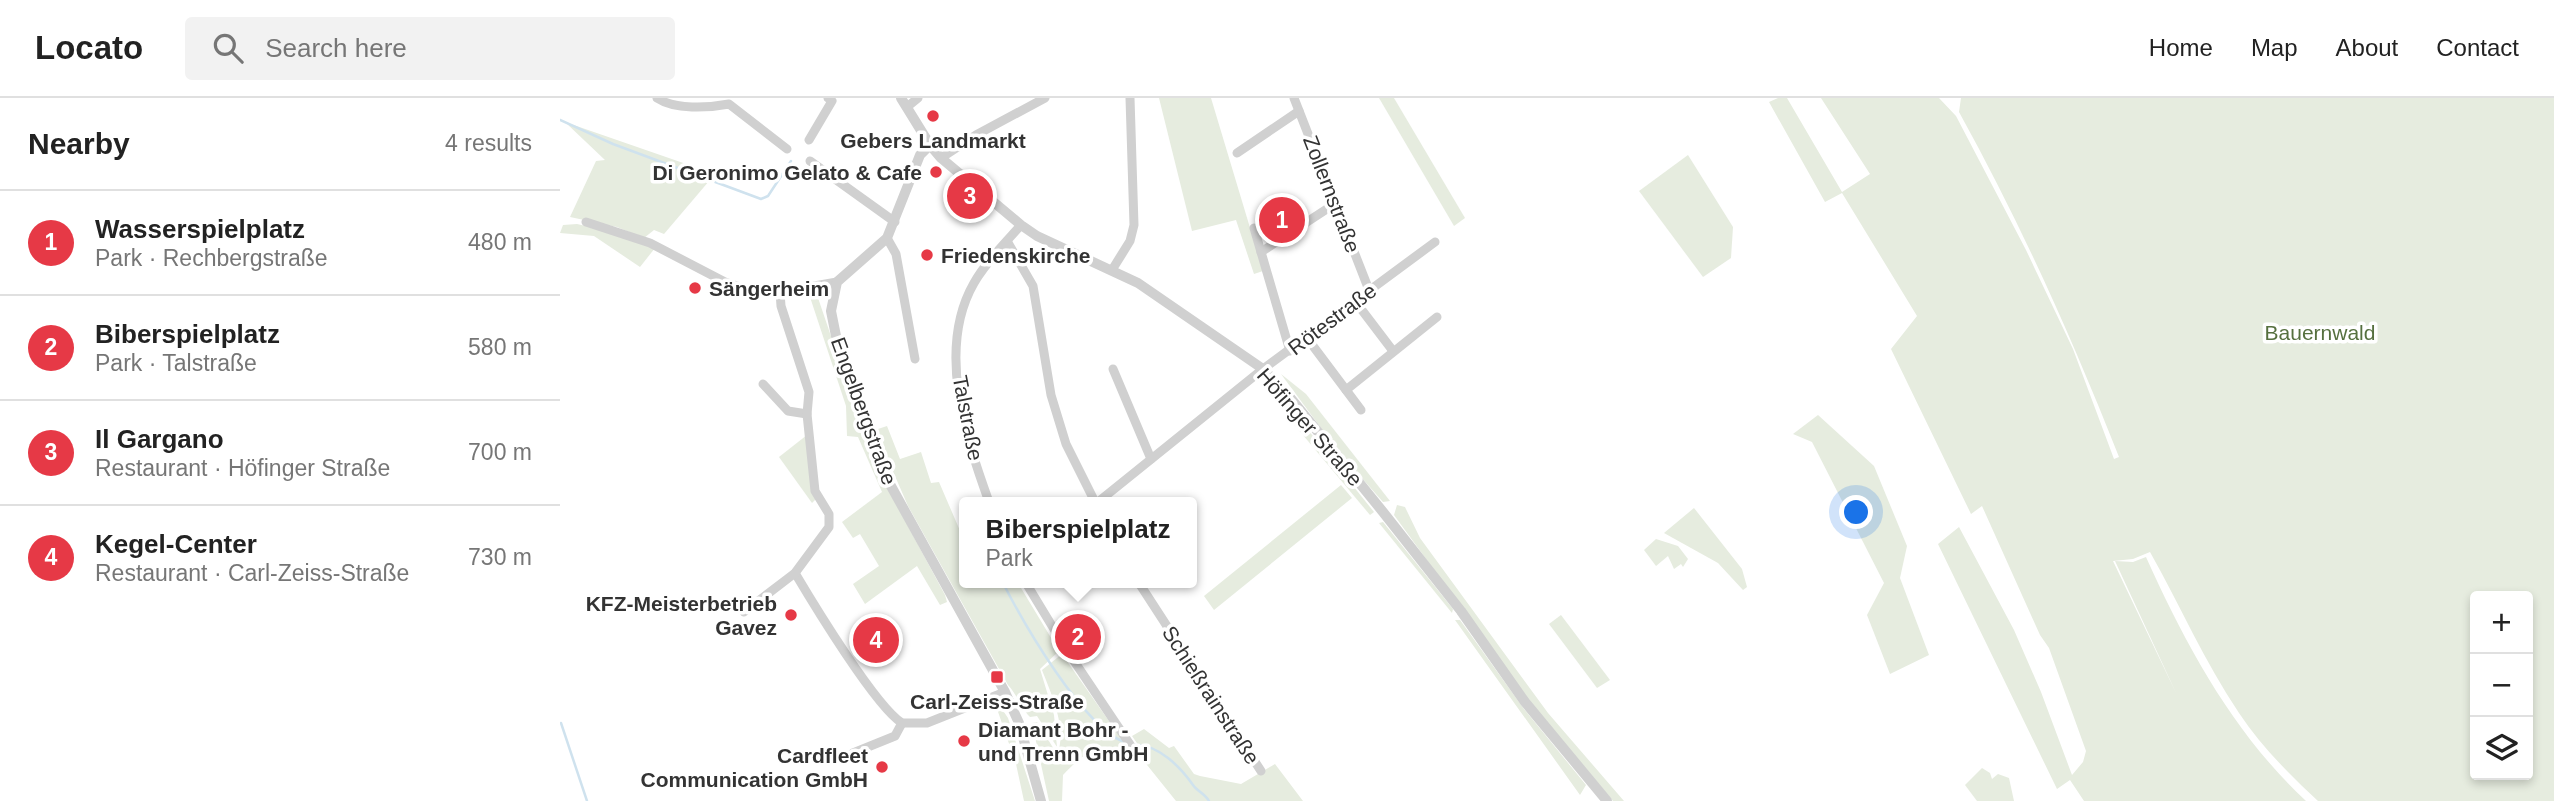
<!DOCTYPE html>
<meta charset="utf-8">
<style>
body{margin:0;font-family:Arial,sans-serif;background:#f2f2f2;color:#222}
.controls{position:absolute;right:21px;bottom:21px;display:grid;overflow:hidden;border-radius:7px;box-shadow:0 4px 10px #0003}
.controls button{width:63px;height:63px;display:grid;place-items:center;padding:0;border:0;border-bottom:2px solid #e0e0e0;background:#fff;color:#222;font:35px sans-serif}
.you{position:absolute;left:1297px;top:415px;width:24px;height:24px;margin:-18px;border:5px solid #fff;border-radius:50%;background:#1a73e8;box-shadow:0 0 0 10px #1a73e833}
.badge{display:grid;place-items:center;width:46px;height:46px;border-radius:50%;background:#e63946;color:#fff;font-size:23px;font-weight:700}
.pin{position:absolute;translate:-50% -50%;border:4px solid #fff;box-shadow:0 2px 7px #0006}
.popup{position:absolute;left:399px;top:399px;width:238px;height:91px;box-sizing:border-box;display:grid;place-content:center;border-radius:7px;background:#fff;filter:drop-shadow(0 2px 5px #0005);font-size:23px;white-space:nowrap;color:#767676}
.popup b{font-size:26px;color:#222}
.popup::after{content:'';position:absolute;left:50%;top:100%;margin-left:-14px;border:14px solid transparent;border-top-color:#fff}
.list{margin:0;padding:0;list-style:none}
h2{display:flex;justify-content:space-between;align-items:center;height:91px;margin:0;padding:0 28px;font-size:30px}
h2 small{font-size:23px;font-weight:400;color:#767676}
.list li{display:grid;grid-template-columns:46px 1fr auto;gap:21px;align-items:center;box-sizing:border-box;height:105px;padding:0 28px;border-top:2px solid #e0e0e0}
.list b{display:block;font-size:26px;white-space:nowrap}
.list p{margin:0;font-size:23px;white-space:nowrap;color:#767676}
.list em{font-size:23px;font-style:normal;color:#767676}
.icon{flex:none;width:38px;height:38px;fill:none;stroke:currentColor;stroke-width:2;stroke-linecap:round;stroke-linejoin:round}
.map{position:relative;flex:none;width:1994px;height:703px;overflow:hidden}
header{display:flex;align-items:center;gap:42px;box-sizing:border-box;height:98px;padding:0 35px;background:#fff;border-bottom:2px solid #e0e0e0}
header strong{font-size:33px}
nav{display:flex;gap:38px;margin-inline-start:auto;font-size:24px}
.search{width:490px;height:63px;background:#f2f2f2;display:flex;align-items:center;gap:18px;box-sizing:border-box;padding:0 24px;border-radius:7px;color:#767676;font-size:26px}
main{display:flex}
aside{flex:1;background:#fff}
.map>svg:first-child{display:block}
</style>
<header>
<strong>Locato</strong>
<div class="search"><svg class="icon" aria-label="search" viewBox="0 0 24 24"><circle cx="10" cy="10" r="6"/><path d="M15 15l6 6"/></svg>Search here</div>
<nav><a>Home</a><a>Map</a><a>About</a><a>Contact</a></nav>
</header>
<main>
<aside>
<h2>Nearby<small>4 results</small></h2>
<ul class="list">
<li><span class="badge">1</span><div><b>Wasserspielplatz</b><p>Park · Rechbergstraße</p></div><em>480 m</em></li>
<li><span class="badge">2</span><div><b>Biberspielplatz</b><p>Park · Talstraße</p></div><em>580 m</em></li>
<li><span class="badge">3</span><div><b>Il Gargano</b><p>Restaurant · Höfinger Straße</p></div><em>700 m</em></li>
<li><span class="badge">4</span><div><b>Kegel-Center</b><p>Restaurant · Carl-Zeiss-Straße</p></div><em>730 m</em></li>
</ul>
</aside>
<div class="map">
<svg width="1994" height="703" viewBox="0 0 1994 703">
<rect width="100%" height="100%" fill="#fff"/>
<g fill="#e6ecdf" fill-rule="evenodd">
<path d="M599,0H651L703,173L694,176L676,122L632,133Z"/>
<path d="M819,0H834L905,120L894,128Z"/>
<path d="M1218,0H1227L1282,94L1310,76L1261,0H1379L1396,18L1466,152L1513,251L1554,361L1559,359C1512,240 1461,126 1399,14L1401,0H1994V703H1758C1729,676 1701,648 1679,615C1644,563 1620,507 1590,454L1573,461L1553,463L1617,597L1555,463L1573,464L1586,459C1626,548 1674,636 1746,703H1524L1510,682L1497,691L1378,446L1399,429L1454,532L1481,594L1512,677L1523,664L1526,653L1489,550L1480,537L1422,408L1411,416L1331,251L1357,218L1282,95L1265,104L1209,4ZM1915,498H1968V677H1915Z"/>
<path d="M5,24L155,76L104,136L94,132L84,140L57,129L10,119L36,63L45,62Z"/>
<path d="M1128,57L1173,129L1171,160L1143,179L1079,93Z"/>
<path d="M728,108L737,123L716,135L707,120Z"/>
<path d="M17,126L52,134L95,150L80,169L34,138L0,135L3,127Z"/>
<path d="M255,191L314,365L385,497L387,504L380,507L357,468L305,506L293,486L319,468L300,436L293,440L282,424L322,394L298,339L287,338L286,308L248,193Z"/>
<path d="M721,276L746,296L830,403L823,404L778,353Z"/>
<path d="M728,307L814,414L810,417L722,312Z"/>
<path d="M1258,317L1314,368L1347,448L1340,480L1369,557L1330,576L1307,517L1324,485L1252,344L1233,336Z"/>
<path d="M327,328L340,361L361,354L371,385L379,384L404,442V485H458L499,553L480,571L494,617L497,649L477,618L470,619C461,610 458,598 448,587L348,408L315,332Z"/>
<path d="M247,337L256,401L252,405L219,359Z"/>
<path d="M781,387L792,400L654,512L644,498Z"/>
<path d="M837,407L845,409L860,440L988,615L1064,703H1053L974,609L834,417Z"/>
<path d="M1134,410L1182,471L1187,489L1183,492L1158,465L1104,435Z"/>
<path d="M823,424L893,511L892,515L819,425Z"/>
<path d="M1096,441L1118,448L1128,461L1123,469L1121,466L1114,471L1108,458L1096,468L1084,452Z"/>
<path d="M1001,517L1050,582L1037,590L989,526Z"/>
<path d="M895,522H900L964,611L1026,687L1020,697Z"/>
<path d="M523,528L530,541L514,550L507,537Z"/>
<path d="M502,556L572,656C538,644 527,652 503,677L502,703H489L472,625L477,624L497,656C508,632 491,595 482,572Z"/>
<path d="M436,608L442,611L448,620L475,703H464L456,666Z"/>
<path d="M584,631L609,650L614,648L634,676L640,678L681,686L715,666L743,703H616L575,652L579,648L572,638Z"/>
<path d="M1422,670L1430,675L1432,681L1438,676L1449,680L1454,703H1417L1405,687Z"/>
</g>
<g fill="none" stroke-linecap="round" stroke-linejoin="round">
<g stroke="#cfe2ee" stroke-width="2.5">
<path d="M0,22L53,46L201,101L208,98L231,63"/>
<path d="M443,485C464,526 522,627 564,644"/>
<path d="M1,625L27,703"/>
<path d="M574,647C599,646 621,670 633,687C637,693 645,696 649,703"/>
</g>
<g stroke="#d0d0d0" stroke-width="9">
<path d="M97,0C115,12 148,10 169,6L227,51"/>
<path d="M734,0L809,192"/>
<path d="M347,9L358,0"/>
<path d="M249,42L272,3L268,0"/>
<path d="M677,55L739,13"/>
<path d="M381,60L416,37L485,0"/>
<path d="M250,63L335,124"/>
<path d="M26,124L90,145L165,184L189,192L220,194L277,184"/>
<path d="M694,130L730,253"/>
<path d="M327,140L336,156L355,261"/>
<path d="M447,143L473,188L491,297L506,346L535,404"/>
<path d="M701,154L776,105"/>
<path d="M552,172L570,143L574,127L570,0"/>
<path d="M795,203L833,253"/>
<path d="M747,240L801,312"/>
<path d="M553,271L591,361"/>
<path d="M203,286L228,313L247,316"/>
<path d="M786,292L877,219"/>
<path d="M429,404C406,340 376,251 414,185C426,164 445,145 461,127"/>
<path d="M538,404L703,271L875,144"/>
<path d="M235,475C254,507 316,609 342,625H367L445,594"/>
<path d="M466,485L506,551L573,651"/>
<path d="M579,485L701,673"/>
<path d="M184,514L235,475L269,429V416L255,393L247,316L249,294L221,208L220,194"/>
<path d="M293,655L335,638L342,625"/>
</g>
<g stroke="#d0d0d0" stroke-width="10">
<path d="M341,0L370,47L381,60L461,127L477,138L578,185L703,271L728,297L823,414L901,513L965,604L1047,703"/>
<path d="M370,47L360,57L327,140L277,184L271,213L276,238L321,370L445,594L459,625L481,703"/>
</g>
</g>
<g fill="#e63946" stroke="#fff" stroke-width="2.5">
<circle cx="373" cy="18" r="7"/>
<circle cx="376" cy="74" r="7"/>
<circle cx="367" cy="157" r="7"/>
<circle cx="135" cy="190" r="7"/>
<circle cx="231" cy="517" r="7"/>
<rect x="430" y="572" width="14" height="14" rx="3.5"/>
<circle cx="404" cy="643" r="7"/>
<circle cx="322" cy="669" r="7"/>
</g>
<g text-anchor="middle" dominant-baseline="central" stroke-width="7" stroke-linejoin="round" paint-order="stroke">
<g font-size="21" font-weight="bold" fill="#333" stroke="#fff" text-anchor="end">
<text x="373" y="42" text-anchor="middle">Gebers Landmarkt</text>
<text x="362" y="74">Di Geronimo Gelato &amp; Cafe</text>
<text x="381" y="157" text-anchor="start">Friedenskirche</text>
<text x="149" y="190" text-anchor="start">Sängerheim</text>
<text x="217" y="505">KFZ-Meisterbetrieb<tspan x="217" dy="24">Gavez</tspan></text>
<text x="437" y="603" text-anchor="middle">Carl-Zeiss-Straße</text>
<text x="418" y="631" text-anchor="start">Diamant Bohr -<tspan x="418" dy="24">und Trenn GmbH</tspan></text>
<text x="308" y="657">Cardfleet<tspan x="308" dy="24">Communication GmbH</tspan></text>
</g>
<g font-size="21" fill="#333" stroke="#fff">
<text transform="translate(772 96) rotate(69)">Zollernstraße</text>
<text transform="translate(772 221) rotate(-37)">Rötestraße</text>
<text transform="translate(304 313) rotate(70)">Engelbergstraße</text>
<text transform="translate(408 320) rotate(79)">Talstraße</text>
<text transform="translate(750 329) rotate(49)">Höfinger Straße</text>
<text transform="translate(651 597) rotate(57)">Schießrainstraße</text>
</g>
<g font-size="21" fill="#56703f" stroke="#fff">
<text x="1760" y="234">Bauernwald</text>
</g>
</g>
</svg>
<div class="controls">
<button>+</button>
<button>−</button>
<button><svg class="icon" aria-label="layers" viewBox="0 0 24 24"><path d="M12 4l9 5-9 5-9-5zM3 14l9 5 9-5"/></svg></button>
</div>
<div class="you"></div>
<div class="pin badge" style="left:722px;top:122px">1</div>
<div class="pin badge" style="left:518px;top:539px">2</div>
<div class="popup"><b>Biberspielplatz</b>Park</div>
<div class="pin badge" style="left:410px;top:98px">3</div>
<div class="pin badge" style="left:316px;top:542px">4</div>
</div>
</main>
